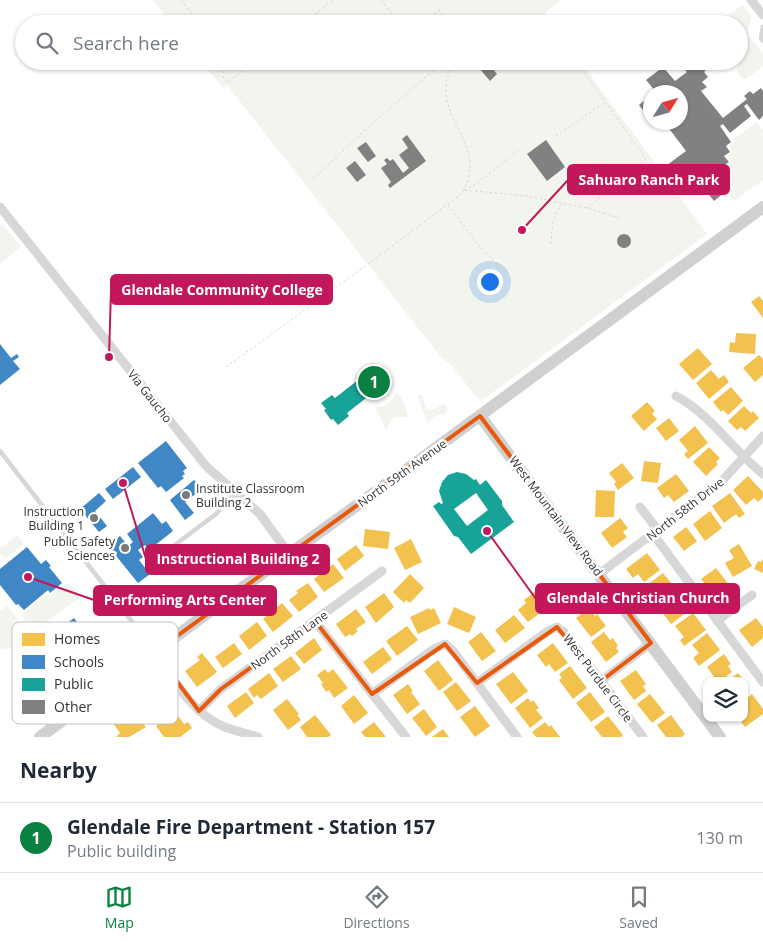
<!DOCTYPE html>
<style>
body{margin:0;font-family:"Open Sans",sans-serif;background:#f2f2f3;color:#1f2937}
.controls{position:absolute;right:15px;bottom:15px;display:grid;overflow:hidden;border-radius:10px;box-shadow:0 1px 4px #0004}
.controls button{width:45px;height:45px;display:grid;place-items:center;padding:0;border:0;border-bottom:1px solid #e0e1e3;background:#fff;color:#1f2937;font:25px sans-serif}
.compass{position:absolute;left:643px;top:85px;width:45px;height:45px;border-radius:50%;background:#fff;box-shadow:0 1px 4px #0004;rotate:53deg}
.you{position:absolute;left:489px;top:281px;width:18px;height:18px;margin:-12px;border:4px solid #fff;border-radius:50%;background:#1a73e8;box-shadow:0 0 0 8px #1a73e833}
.badge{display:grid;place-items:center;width:32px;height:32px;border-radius:50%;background:#0b8043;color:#fff;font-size:16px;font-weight:700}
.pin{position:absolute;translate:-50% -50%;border:2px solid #fff;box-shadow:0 1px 5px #0006}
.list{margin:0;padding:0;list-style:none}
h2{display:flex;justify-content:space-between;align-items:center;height:65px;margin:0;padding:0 20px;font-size:21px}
h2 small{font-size:16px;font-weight:400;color:#747a83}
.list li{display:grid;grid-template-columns:32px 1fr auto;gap:15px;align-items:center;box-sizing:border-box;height:70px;padding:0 20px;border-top:1px solid #e0e1e3}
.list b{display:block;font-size:19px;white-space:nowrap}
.list p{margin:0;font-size:16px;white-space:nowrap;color:#747a83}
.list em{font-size:16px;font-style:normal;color:#747a83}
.icon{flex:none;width:28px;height:28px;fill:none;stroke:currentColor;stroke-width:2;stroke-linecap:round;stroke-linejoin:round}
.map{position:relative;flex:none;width:763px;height:737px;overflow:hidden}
.search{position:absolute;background:#fff;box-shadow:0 1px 4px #0004;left:15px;right:15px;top:15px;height:55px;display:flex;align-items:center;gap:12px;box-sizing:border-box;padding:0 18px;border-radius:28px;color:#747a83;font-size:19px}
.sheet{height:135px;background:#fff}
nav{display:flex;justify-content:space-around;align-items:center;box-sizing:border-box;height:70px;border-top:1px solid #e0e1e3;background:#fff;font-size:14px;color:#747a83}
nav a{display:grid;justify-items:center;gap:2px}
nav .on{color:#0b8043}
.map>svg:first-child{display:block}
</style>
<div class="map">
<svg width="763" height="737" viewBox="0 0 763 737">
<rect width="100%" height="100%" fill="#fff"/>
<g fill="#f1f5ed">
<path d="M153,0H561L545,13L553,24H172Z"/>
<path d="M742,5L751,16L748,35L763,54V66L746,79L742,78L737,72L738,63L737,61H739V24H724V19Z"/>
<path d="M201,61H580L707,234L484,399L481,400L474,394L452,366L440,356L227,85L223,88Z"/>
<path d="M757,122L763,130V180L734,201L723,187L729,182L725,177L730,172L726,167L731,162L727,156L732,152L729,146L735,141L734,139Z"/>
<path d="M2,224L21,247L0,264V226Z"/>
<path d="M397,392L404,402L408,417H394L386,429L375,407C387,408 391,401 397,392Z"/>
<path d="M417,394L422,395L426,408L432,410L444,404L447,407C447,416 443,413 436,416C433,417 430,421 428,424Z"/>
<path d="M18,535L24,544L5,559L0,553V548Z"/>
<path d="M67,584C74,586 78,591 79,598L33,631L21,615L48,594L50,596Z"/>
<path d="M7,606L30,635L12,648L0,649V611Z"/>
</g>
<g fill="#f2c14e">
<path d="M759,296L763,301V318L751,302Z"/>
<path d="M736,333L756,334L755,354L729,352L730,342L735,343Z"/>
<path d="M698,348L712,364L693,380L679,364Z"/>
<path d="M759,355L763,359V375L755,382L743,368Z"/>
<path d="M711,370L719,379L724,375L729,382L709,399L696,383Z"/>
<path d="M731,387L743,401L728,415L723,410L721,412L713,402Z"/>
<path d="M647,402L655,411L652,414L657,419L644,431L631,416Z"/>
<path d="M744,406L751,413L753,411L759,418L745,431L741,427L737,430L728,421Z"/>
<path d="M669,418L679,431L666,441L656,428Z"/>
<path d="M695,426L708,443L688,459L684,454L688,451L679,440Z"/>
<path d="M709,447L720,458L716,462L718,464L706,476L693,462Z"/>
<path d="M644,461L661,463L658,483L641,481Z"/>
<path d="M622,463L634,478L618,490L614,484L616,482L609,473Z"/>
<path d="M676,474L689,491L674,502L668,495L664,498L657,488Z"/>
<path d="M748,476L763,492V497L758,502L754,498L746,505L733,490Z"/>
<path d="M596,490L615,491L614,517H595Z"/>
<path d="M730,493L745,514L739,518L736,514L724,523L712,506Z"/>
<path d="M710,511L722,528L705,541L693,524Z"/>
<path d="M620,518L628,528L623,532L627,537L612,548L601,533Z"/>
<path d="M686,527L697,541L684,551L673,537Z"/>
<path d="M365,529L390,532L388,549L363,546Z"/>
<path d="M411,539L422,562L405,570L394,548Z"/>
<path d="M739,544L752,566L733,577L725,563L734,558L729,550Z"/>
<path d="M356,545L364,556L345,571L337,559Z"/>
<path d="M647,553L660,570L644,582L638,574L633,578L626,569Z"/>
<path d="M763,559V573L754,569L758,561L761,562Z"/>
<path d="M333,564L344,578L324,592L314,579Z"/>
<path d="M716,568L730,586L720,593L717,589L712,593L701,579Z"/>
<path d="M663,573L676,589L656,604L646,592L650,589L647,585Z"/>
<path d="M410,574L424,588L410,603L406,600L404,603L393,592Z"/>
<path d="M308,583L318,597L299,612L289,600L298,593L296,591Z"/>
<path d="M536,591L548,607L528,622L518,610L526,603L524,600Z"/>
<path d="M678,592L691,609L671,624L658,607Z"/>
<path d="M384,593L394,607L376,623L365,607Z"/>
<path d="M282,603L293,616L273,632L263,619Z"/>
<path d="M454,607L476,617L469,633L447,624Z"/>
<path d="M429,608L430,610L434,608L441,623L418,634L410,617Z"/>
<path d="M589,608L595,616L597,614L606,626L591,637L576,618Z"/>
<path d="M356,609L366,622L356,629L358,631L352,636L350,634L345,637L336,624Z"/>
<path d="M693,613L706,630L684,646L680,640L684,637L675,626Z"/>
<path d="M514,615L525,628L505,643L495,630Z"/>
<path d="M756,618L763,627V638L752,647L739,630Z"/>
<path d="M257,622L267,636L249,650L239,636Z"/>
<path d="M407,626L418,640L397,656L386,641Z"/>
<path d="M481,632L496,651L482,661L468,642Z"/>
<path d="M604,632L610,640L613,638L618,646L616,648L619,652L606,662L591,642Z"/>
<path d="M707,633L720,650L699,666L693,658L699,653L692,645Z"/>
<path d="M314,638L322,650L304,664L295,653Z"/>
<path d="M234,643L242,654L223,668L215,657Z"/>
<path d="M553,643L568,663L555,672L549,664L546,667L537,655Z"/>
<path d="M383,647L392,659L372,674L363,662Z"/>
<path d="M202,653L217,672L197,687L185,671L200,660L197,657Z"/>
<path d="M724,654L731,664L728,666L732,672L720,681H717L707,667Z"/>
<path d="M291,656L301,669L283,682L273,669Z"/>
<path d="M438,660L453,680L439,691L424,671Z"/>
<path d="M570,666L587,688L573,699L559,680L562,678L559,674Z"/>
<path d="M325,669L328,673L333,669L348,688L334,698L329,690L326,692L321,684L323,683L317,675Z"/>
<path d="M636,670L646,684L643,686L646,691L634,700L620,681Z"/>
<path d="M513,672L528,691L511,704L496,684Z"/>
<path d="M269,673L278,686L261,699L257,695L254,698L248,689Z"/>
<path d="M738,673L744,681H728Z"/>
<path d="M456,682L471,701L457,711L443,692Z"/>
<path d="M408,684L413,691L411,692L420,704L407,714L393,695Z"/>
<path d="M246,692L254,703L235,718L227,706Z"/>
<path d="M590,692L605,712L591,722L576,703Z"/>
<path d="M650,694L665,713L652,723L637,704Z"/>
<path d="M752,694L763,709V714L745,727L741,722L745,718L744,701Z"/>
<path d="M354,695L368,713L354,724L341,706Z"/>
<path d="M528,698L531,702L533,700L539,708L536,710L543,718L530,728L515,708Z"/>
<path d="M287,699L299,714L297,715L301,720L288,730L273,710Z"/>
<path d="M130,706L146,727L129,737H116L120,733L112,722Z"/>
<path d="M475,706L490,726L475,737L460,717Z"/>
<path d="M424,709L437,727L426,736L412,718Z"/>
<path d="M175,712L184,724L188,722L192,728L180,737H164L156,726Z"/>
<path d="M315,715L331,735L328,737H307L300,727Z"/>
<path d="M671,715L685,734L682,737H666L657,725Z"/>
<path d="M608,716L623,735L621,737H602L594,727Z"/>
<path d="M374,722L386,737H365L361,732Z"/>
<path d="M545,722L549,727L551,725L560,737H536L532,732Z"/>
<path d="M443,729L449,737H432Z"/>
</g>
<g fill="#3f88c5">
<path d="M0,344L11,358L17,354L19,357L13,361L20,369L0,385Z"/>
<path d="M166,441L187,468L183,471L185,474L182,476L184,478L166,492L161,486L158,488L138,463Z"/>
<path d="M133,467L141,477L113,499L105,489Z"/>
<path d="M194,480L202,489L185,502L194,513L185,520L170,500Z"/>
<path d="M99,493L106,501L95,511L107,526L99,532L80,509Z"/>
<path d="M153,513L162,524L166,521L173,531L149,550L145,545L138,550L143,557L139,560L150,574L138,583L108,546L120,536L128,546L133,542L127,534Z"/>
<path d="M27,547L41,564L46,560L51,566L49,567L62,583L50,593L48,590L24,610L18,604L16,605L0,585V569Z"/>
<path d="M74,618L82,629L74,635L66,624Z"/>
</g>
<g fill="#17a398" fill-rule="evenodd">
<path d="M371,366L387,386L372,398L370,395L347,413L349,416L338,425L333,419L331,420L324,410L326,409L321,403L332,395L335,398L358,380L356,378Z"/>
<path d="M457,472L466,474L474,480L476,479L480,485L486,480L502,501V505L514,522L471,554L458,537L454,536L433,506L439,502L441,504L443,503L439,491L442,482L448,475ZM476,493L488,510L467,526L454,509Z"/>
</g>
<g fill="#818181">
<path d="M694,61H705L709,67L704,72L708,77L702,82L707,87L701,91L723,118L747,99L744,96L750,91L753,94L761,88L763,91V116L759,120L747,104L744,106L751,116L730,133L723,124L720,126L731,142L726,146L730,152L724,156L729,162L723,166L727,172L721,176L726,182L721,187L725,192L714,201L687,167L675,176L667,165L686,151L664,122H680V92H656L646,80L663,67L675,81L687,72L684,69Z"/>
<path d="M487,62L497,74L490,81L479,68Z"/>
<path d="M650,96V117L649,118L639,105Z"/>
<path d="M407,135L426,161L390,188L388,185L391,182L381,168L387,164L384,160L387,158L390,161L393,159L403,173L409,168L399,155L408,148L402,139Z"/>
<path d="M546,140L565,167L547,181L527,154Z"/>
<path d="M366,142L376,156L368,162L357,148Z"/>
<path d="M355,161L366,175L357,182L346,168Z"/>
<circle cx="624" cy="241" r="7"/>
</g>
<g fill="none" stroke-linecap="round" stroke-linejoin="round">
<g stroke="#d6d6d6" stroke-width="1" stroke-dasharray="2.5 2.5" stroke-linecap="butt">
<path d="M181,0L200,24"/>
<path d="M381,0L400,24"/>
<path d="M542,15L548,24"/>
<path d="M303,24L333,0"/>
<path d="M423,24L439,10L450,24"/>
<path d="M225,61L223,76L227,83L255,61"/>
<path d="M576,61L646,159L587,208"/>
<path d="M556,136L604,103"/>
<path d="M313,179L364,131L444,61"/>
<path d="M464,190L476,184L519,150"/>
<path d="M465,190L527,196L587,208L619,218"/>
<path d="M448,205L476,242L503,271"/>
<path d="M551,244C552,228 552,215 563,203"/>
<path d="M226,367L375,259L461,194C487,153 448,129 446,91C445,80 450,71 455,61"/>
</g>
<g stroke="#d7d7d7" stroke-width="4.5">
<path d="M763,27L761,38L763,41"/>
<path d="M0,451L154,650"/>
<path d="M147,566L216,514L235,493"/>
</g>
<g stroke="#d7d7d7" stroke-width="9">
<path d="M751,0L763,15"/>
<path d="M0,207L206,466L260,514L289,554"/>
<path d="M676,396C710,414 733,450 763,474"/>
<path d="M640,507L658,530"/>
<path d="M653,534L763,682"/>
<path d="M599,574L721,482L763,436"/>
<path d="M315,621L406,737"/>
<path d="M717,621L752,595"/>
<path d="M155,652C173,679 193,715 225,727C236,731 247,734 258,737"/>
<path d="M601,681L651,643"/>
<path d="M477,683L548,631L557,627L565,633L643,737"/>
<path d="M372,694L434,649L445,644L453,651L517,737"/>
<path d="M199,711L221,689L382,571"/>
</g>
<g stroke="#d0d0d0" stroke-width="12">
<path d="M480,416L720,737"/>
<path d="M40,737L221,603L406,470L763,207"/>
</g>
</g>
<path fill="none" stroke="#e8590c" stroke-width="4" stroke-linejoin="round" d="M480,416L651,643L601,681L557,627L477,683L445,644L372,694L315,621L221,689L199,711L155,652Z"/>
<g fill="#7a7a7a" stroke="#fff" stroke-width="2">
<circle cx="186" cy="495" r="5"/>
<circle cx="94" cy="518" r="5"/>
<circle cx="125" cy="548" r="5"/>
</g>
<g text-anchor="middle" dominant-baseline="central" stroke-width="5" stroke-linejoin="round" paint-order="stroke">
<g font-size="12" fill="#333" stroke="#fff">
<text transform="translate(150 396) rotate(52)">Via Gaucho</text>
<text transform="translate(402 473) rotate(-36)">North 59th Avenue</text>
<text transform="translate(685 509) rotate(-38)">North 58th Drive</text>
<text transform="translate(556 516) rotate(53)">West Mountain View Road</text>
<text transform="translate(289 640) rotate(-36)">North 58th Lane</text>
<text transform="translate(598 678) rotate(53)">West Purdue Circle</text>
</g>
<g font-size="12" fill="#333" stroke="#fff" text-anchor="end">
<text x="196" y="488" text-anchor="start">Institute Classroom<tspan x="196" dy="14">Building 2</tspan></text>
<text x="84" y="511">Instruction<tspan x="84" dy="14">Building 1</tspan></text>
<text x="115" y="541">Public Safety<tspan x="115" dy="14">Sciences</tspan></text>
</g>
</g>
<rect x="12" y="622" width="166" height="102" rx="8" fill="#fff" stroke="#c2c2c2" stroke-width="1"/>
<rect x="22" y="633" width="23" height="13" fill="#f2c14e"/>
<rect x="22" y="655" width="23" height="14" fill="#3f88c5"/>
<rect x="22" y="678" width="23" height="13" fill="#17a398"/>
<rect x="22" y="700" width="23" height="14" fill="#818181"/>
<g font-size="14" fill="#333">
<text x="54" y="644">Homes</text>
<text x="54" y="667">Schools</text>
<text x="54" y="689">Public</text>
<text x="54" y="712">Other</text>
</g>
<path fill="none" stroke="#c2185b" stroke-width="2" d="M522 230L568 180M109 357L111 290M123 483L146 559M487 531L536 599M28 577L94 600"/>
<g fill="#c2185b" stroke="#fff" stroke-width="2">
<circle cx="522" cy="230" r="5"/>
<circle cx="109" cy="357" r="5"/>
<circle cx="123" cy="483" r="5"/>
<circle cx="487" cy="531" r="5"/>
<circle cx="28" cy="577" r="5"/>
</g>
<g fill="#c2185b" stroke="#c2185b" stroke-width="2">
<rect x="568" y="165" width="161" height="29" rx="5"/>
<rect x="111" y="275" width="221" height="29" rx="5"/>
<rect x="146" y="545" width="183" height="29" rx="5"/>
<rect x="536" y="584" width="203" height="29" rx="5"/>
<rect x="94" y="586" width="182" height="29" rx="5"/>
</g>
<g font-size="14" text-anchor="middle" font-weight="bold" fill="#fff">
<text x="649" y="185">Sahuaro Ranch Park</text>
<text x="222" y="295">Glendale Community College</text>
<text x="238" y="564">Instructional Building 2</text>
<text x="638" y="603">Glendale Christian Church</text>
<text x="185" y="605">Performing Arts Center</text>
</g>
</svg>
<div class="controls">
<button><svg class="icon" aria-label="layers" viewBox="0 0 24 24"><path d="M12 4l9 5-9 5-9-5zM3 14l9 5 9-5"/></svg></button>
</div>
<svg class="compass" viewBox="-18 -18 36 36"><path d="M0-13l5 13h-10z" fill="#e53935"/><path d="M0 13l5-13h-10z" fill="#747a83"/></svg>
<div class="you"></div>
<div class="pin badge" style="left:374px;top:382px">1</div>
<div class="search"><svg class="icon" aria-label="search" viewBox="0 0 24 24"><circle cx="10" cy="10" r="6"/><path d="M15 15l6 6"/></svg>Search here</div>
</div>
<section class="sheet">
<h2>Nearby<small></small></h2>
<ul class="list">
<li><span class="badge">1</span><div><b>Glendale Fire Department - Station 157</b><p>Public building</p></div><em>130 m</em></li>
</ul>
</section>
<nav>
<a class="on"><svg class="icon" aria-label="map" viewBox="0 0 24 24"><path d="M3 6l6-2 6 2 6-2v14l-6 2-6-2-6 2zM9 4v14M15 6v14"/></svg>Map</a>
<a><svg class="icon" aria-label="directions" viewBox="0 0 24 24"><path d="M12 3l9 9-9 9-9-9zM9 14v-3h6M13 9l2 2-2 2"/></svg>Directions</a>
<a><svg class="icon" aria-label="saved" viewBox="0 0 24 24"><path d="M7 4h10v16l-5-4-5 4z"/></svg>Saved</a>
</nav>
